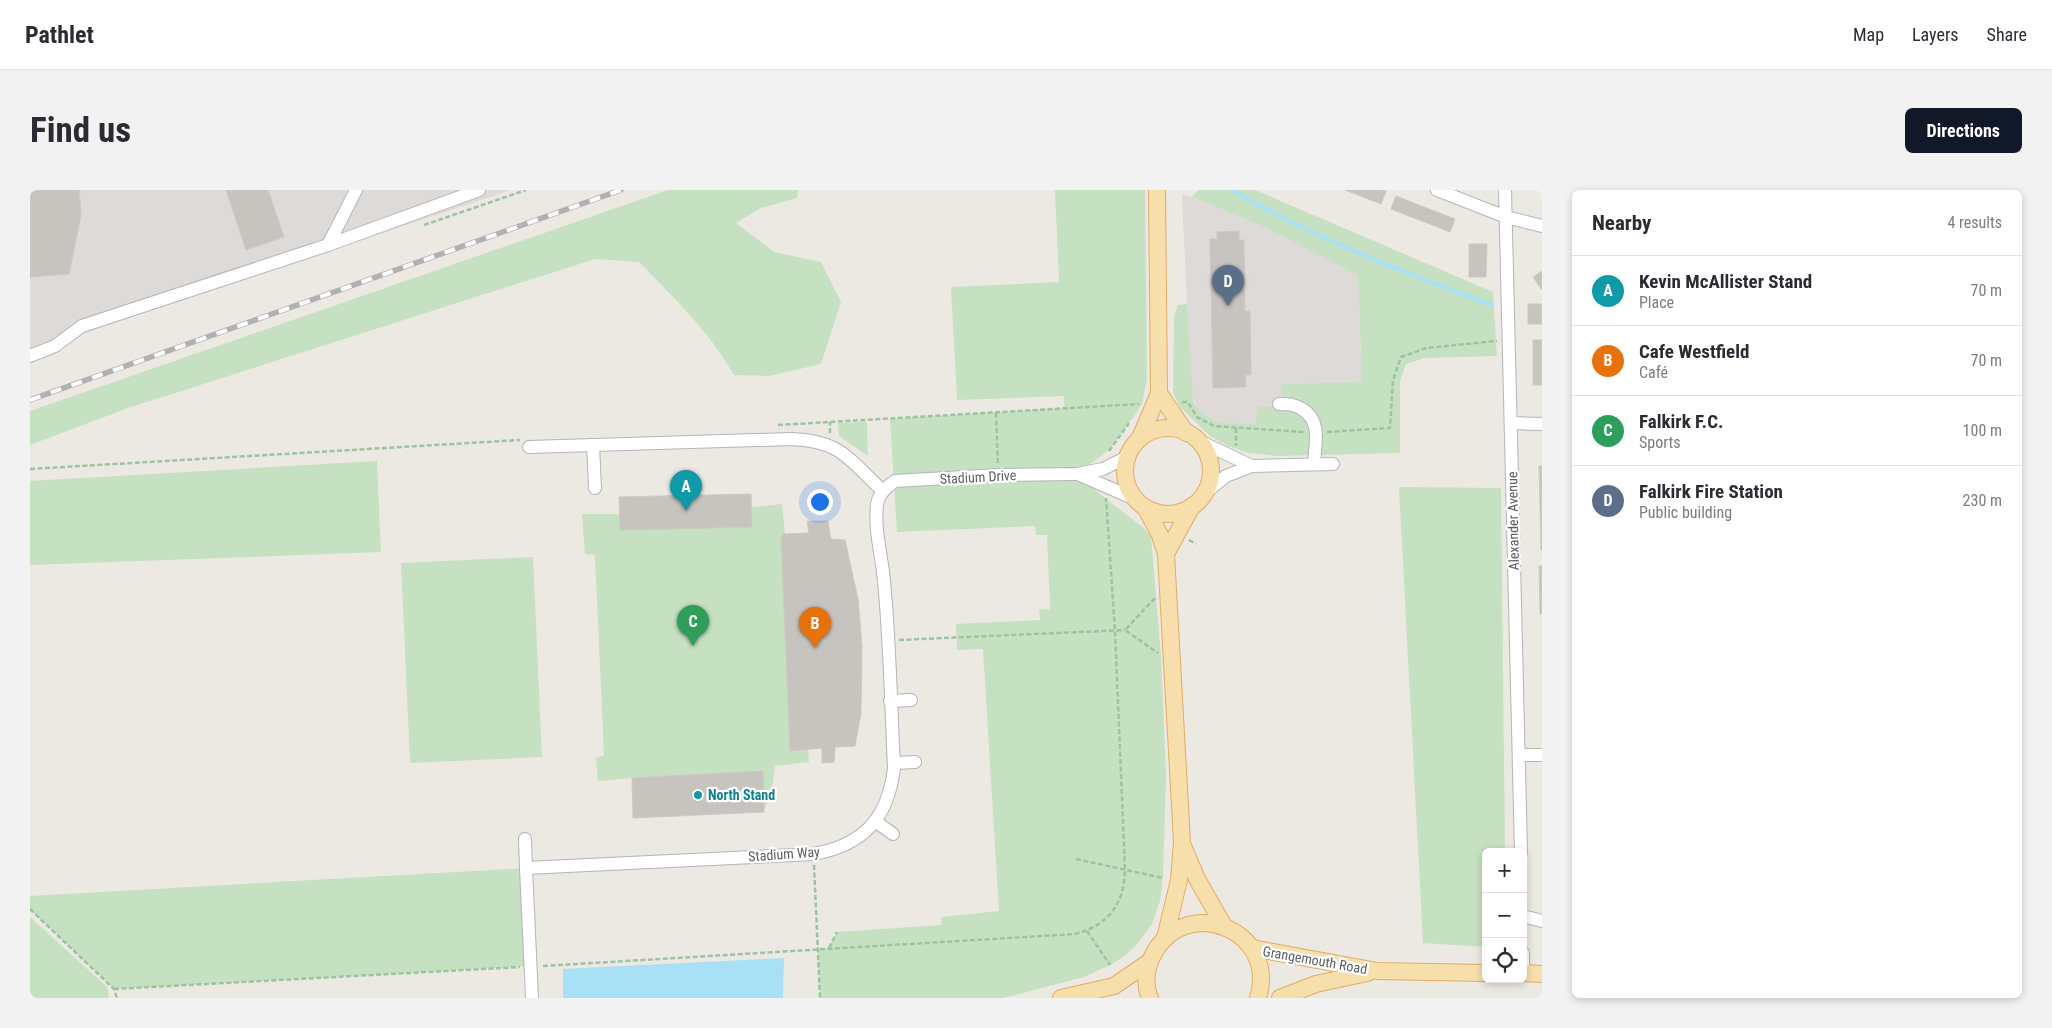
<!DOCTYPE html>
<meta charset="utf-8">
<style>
body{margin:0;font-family:"Roboto Condensed",sans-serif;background:#f2f2f3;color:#2b2b33}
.controls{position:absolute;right:15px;bottom:15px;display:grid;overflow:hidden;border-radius:8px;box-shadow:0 2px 8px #0003}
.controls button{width:45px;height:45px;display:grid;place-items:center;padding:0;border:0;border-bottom:1px solid #e1e1e2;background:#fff;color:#2b2b33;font:25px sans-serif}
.you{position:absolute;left:789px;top:311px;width:18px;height:18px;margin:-12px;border:4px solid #fff;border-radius:50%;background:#1a73e8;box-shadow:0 0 0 8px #1a73e833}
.badge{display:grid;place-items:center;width:32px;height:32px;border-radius:50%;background:#111827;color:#fff;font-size:16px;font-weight:700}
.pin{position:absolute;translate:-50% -41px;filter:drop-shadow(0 1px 2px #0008)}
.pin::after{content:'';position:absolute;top:26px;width:18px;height:15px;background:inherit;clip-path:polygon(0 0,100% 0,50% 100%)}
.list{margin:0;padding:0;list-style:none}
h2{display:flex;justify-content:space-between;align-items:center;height:65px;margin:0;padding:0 20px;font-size:21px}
h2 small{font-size:16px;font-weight:400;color:#7c7c81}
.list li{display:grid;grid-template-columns:32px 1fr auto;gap:15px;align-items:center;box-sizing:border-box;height:70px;padding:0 20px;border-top:1px solid #e1e1e2}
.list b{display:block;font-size:19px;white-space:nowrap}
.list p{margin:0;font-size:16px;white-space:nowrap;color:#7c7c81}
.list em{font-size:16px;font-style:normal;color:#7c7c81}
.icon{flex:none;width:28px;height:28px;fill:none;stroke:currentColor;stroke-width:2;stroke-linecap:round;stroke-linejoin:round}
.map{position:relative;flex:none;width:1512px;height:808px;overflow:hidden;border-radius:8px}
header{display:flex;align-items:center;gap:30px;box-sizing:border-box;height:70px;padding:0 25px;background:#fff;border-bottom:1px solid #e1e1e2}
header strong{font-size:24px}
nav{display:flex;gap:28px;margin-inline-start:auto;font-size:18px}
.intro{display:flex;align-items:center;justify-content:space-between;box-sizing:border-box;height:120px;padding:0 30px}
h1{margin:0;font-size:35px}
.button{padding:12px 22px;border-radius:8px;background:#111827;color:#fff;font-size:18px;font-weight:700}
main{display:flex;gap:30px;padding:0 30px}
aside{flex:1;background:#fff;border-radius:8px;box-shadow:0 2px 8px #0003}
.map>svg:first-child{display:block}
</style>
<header>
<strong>Pathlet</strong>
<nav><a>Map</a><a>Layers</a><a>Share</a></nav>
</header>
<div class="intro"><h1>Find us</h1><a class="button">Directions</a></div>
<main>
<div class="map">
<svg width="1512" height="808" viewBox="0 0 1512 808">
<rect width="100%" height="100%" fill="#ece8e2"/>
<g fill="#dddad7">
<path d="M0,0H481L54,143L0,166Z"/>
<path d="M1152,4L1162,7L1236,38L1328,85L1332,192L1251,194L1252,217L1226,234L1195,233L1183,230L1168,219L1161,203Z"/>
</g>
<g fill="#c6e1c1">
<path d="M638,0H768L767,8L731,18L706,33L744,62L791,72L811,112L791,174L739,186L704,185C679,141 644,108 609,72L565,69L98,218L0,255V221Z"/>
<path d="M1025,0H1115L1117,188L1112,214L1107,222L1079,260L1047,284L1076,309L1114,338L1121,347L1131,466L1136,585L1133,688L1130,711L1122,734L1109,752L1096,765L1080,775L1054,787L973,808H790L788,759L799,758L807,742L911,735L912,727L969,721L953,459L927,460L926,434L1010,430L1009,420L1020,419L1017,345H1006L1005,336L867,342L860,229L1034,218V206L927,210L921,97L1029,92Z"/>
<path d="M1168,0H1225L1463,102L1467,166L1395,168L1376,174L1370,191V263L1247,266L1219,263L1198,256L1180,246L1150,217L1143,203L1144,126L1148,115L1157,114L1163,211L1168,219L1183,230L1195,233L1226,234L1227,217H1252L1251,194L1332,192L1328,85L1236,38L1162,7Z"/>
<path d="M837,232L838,266L809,246L808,233Z"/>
<path d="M347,271L351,362L0,375V291Z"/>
<path d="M1369,297L1471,298L1475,662H1456V757L1393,753Z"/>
<path d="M721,304L722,317L752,314L755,344L779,343L777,331H798L801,349L815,350C833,418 837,487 825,556L805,557L804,572L792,573V558L778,559L779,572L745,576L743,592L734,622L603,628L602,588L568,591L566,568L574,565L565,365L555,364L552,324H589V307Z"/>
<path d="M503,367L512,567L380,573L371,373Z"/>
<path d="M496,678L501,776L84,799L0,719V706Z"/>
<path d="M0,727L77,797L79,808H0Z"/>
</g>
<path fill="#a8e1f6" d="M754,768L753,808H533V779Z"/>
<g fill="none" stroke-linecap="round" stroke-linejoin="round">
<path stroke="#a8e1f6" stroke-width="4" d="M1202,0C1284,48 1373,82 1462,115"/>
</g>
<g fill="#c7c3bf" stroke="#d0c9c1">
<path d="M0,0H49L51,25L39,84L0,87Z"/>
<path d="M196,0H238L254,47L216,60Z"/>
<path d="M1315,0H1353L1356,1L1351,14Z"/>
<path d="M1366,6L1425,29L1420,42L1361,19Z"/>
<path d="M1209,41V50H1214L1215,121H1220L1221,185H1215L1216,197L1183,198L1180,49H1187V42Z"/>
<path d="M1439,54H1457L1456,87H1439Z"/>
<path d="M1512,81V100L1503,87Z"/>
<rect x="1498" y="114" width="14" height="20"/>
<rect x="1503" y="150" width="9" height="45"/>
<path d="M1509,276H1512V360H1511Z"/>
<path d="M721,304L722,337L590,340L589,307Z"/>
<path d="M777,331H798L801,349L815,350L828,409L832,456L831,523L825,556L805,557L804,572L792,573V558L760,561L751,347L754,344L779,343Z"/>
<path d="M1509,376H1512V424H1510Z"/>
<path d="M733,581L734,622L603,628L602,588Z"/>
</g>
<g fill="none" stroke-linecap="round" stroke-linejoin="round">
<defs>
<g id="minor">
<path d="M1407,0L1476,27L1512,36"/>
<path d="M1475,0L1491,662"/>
<path d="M298,55L326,0"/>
<path d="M0,166L25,156L52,136L298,55L449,0"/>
<path d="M1249,214C1259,214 1263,214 1272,219C1292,231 1285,254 1284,274"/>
<path d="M1481,233L1512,234"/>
<path d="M1169,251L1222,276L1196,286L1175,303"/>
<path d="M563,255L565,298"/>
<path d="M499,257L761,249C812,251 818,269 853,301"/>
<path d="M1222,276L1303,274"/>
<path d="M1048,284L1105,309"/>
<path d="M860,511L881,510"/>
<path d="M1489,565H1512"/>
<path d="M864,573L885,572"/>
<path d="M845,631L863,644"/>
<path d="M495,649L496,678"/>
<path d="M1493,726L1512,731"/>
<path d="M1493,763V783"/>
<path d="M502,808L496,678L784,664C833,655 858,629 864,578C861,516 860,453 854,391C852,366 844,340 847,315C848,304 856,297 865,291L968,285L1047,284L1073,279L1097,267"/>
</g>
<g id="major">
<path d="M1129,203L1156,243"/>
<circle cx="1138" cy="281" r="43"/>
<path d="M1110,248L1129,203L1127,0"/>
<path d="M1116,319L1130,345L1136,364L1152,652L1149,690L1135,748"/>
<path d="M1136,364L1162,316"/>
<path d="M1153,656L1167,689L1194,736"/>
<path d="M1222,758L1347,781L1456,783"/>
<path d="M1493,783L1512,784"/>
<path d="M1031,808L1084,796L1119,772"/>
<path d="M1120,808C1114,795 1116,779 1122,767C1153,702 1249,739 1228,808"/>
<path d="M1250,808L1286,794L1337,783"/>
</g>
</defs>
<use href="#minor" stroke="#b3b5b8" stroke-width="14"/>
<use href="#major" stroke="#e3ab64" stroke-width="18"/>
<g stroke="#9cc4a1" stroke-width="2.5" stroke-dasharray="5 2.5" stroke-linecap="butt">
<path d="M394,35L496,0"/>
<path d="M1152,212H1158L1167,227L1184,236L1274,242"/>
<path d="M966,223L968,274"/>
<path d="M748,235L1109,214"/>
<path d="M1206,238V256"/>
<path d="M1297,242L1360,238L1363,190L1371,167L1396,158L1467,151"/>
<path d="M800,243V232"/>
<path d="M1079,261L1099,233"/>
<path d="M0,279L490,250"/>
<path d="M1159,350L1166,354"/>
<path d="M1125,408L1095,440L1128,463"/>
<path d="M869,450L1095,440"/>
<path d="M1046,669L1133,688"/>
<path d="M784,675L790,808"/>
<path d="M0,719L84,799L87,808"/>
<path d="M1057,741L1080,775"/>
<path d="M799,758L807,742"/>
<path d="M513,776L1045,744C1079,735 1094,714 1095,680L1085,441L1076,308"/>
<path d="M84,799L490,777"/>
</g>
<use href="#minor" stroke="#fff" stroke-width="12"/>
<use href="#major" stroke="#f7dfac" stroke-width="16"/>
<defs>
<path id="rail" d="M0,210L591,0"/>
</defs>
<use href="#rail" stroke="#b0b1b1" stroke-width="5.5"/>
<use href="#rail" stroke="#fff" stroke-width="4" stroke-dasharray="11" stroke-linecap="butt"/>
</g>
<circle fill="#0f9aa8" stroke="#fff" stroke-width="2" cx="668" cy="605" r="5"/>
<g text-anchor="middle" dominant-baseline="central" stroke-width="4.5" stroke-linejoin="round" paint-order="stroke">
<g font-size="14" fill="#5a5f61" stroke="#fff">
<text transform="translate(948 287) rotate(-3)">Stadium Drive</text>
<text transform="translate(1483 331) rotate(-91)">Alexander Avenue</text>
<text transform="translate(754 664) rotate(-4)">Stadium Way</text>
<text transform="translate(1285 770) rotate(10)">Grangemouth Road</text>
</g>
<g font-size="14" font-weight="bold" fill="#0d838f" stroke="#fff" text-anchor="start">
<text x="678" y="605">North Stand</text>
</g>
</g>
</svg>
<div class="controls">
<button>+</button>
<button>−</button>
<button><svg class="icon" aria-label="locate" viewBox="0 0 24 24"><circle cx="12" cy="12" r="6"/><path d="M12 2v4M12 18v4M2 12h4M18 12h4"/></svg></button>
</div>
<div class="you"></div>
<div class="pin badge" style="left:656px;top:321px;background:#0f9aa8">A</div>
<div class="pin badge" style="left:785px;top:458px;background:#e8710a">B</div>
<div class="pin badge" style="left:663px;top:456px;background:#2e9e5b">C</div>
<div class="pin badge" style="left:1198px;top:116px;background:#5c6f8a">D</div>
</div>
<aside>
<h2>Nearby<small>4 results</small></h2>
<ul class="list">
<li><span class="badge" style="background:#0f9aa8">A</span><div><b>Kevin McAllister Stand</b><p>Place</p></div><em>70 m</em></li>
<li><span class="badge" style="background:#e8710a">B</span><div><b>Cafe Westfield</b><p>Café</p></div><em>70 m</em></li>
<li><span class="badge" style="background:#2e9e5b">C</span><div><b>Falkirk F.C.</b><p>Sports</p></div><em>100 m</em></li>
<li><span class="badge" style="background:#5c6f8a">D</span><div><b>Falkirk Fire Station</b><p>Public building</p></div><em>230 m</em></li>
</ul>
</aside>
</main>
